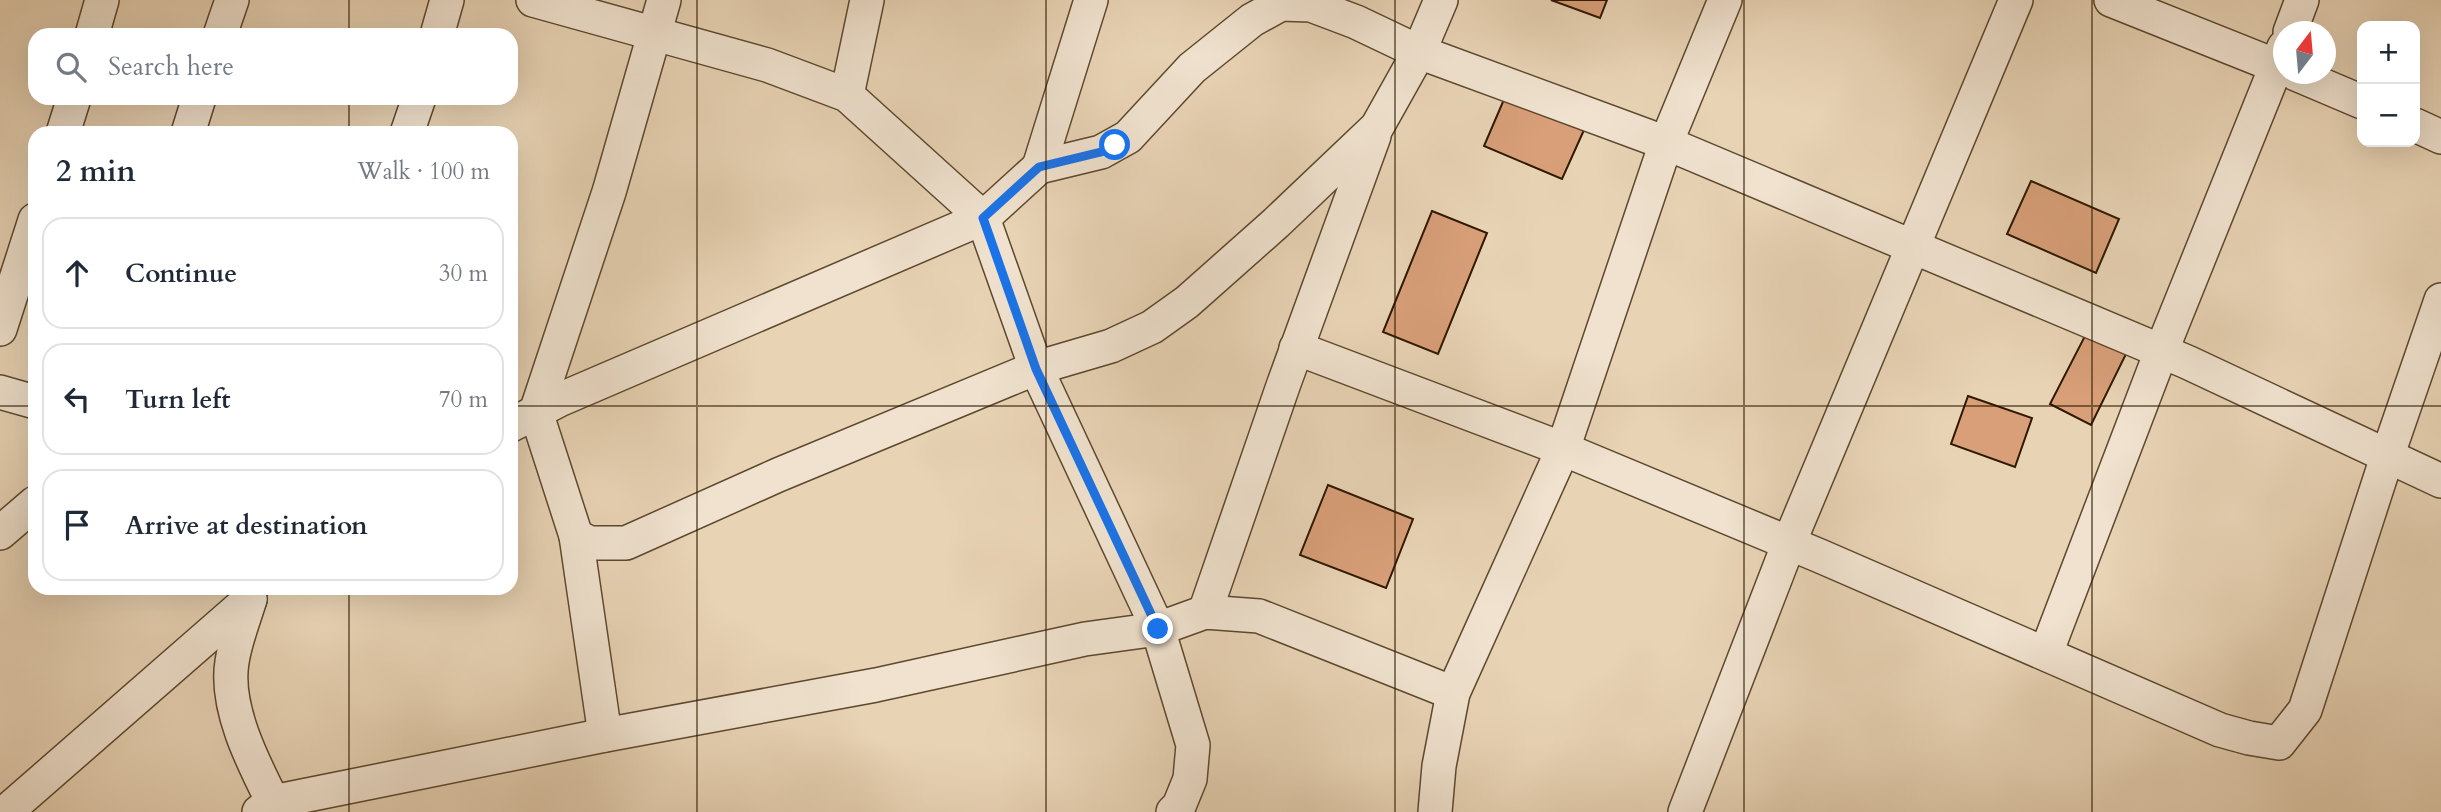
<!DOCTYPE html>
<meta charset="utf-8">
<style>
body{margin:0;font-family:Cardo,serif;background:#f6f6f7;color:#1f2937}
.controls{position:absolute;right:21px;top:21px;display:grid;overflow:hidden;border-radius:14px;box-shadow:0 7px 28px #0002}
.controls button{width:63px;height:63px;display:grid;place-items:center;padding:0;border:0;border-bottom:2px solid #e0e1e3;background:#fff;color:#1f2937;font:35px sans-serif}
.compass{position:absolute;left:2273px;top:21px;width:63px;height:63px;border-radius:50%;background:#fff;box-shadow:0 7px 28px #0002;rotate:16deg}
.stop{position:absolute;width:21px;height:21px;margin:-16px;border:5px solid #1a73e8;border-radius:50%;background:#fff}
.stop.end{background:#1a73e8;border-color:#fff;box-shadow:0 2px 7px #0008}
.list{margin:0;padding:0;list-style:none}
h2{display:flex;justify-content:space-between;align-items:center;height:91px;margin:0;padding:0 28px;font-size:30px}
h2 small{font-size:23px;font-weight:400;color:#747a83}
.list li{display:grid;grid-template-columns:46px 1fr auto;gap:21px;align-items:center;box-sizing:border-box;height:112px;margin:0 14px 14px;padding:0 14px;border:2px solid #e0e1e3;border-radius:21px}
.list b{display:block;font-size:26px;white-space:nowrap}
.list em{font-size:23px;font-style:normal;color:#747a83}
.icon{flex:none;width:38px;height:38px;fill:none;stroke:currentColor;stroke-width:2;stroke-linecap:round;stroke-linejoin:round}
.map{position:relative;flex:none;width:2441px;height:812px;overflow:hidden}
.search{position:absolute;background:#fff;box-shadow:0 7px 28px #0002;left:28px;top:28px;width:490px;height:77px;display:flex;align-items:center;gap:18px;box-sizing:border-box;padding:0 24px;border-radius:21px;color:#747a83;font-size:26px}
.panel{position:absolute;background:#fff;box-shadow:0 7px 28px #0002;left:28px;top:126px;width:490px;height:469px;border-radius:21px}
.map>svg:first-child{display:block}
</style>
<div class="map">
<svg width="2441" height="812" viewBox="0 0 2441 812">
<rect width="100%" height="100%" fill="#e8d3b5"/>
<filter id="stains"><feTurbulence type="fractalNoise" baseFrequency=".00286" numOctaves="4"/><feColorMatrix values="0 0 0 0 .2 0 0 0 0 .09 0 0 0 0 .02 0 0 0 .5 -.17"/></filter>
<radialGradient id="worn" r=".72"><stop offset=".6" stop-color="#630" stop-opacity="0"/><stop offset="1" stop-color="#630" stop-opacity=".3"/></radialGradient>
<g fill="#d89f79" stroke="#2e1900" stroke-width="2">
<path d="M1551,0H1607L1600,18Z"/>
<path d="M1505,97L1584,130L1562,179L1484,146Z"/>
<path d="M2031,181L2119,219L2096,273L2007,234Z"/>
<path d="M1432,211L1487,233L1438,354L1383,332Z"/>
<path d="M2086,334L2126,354L2091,425L2050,404Z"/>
<path d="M1968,396L2032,418L2015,467L1951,444Z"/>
<path d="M1328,485L1413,519L1386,588L1300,555Z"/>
</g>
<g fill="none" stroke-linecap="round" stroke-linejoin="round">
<defs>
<g id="minor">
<path d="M533,0L767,65L847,95L983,218L1036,368L1158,629L1193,745L1190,779L1179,806L1173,812"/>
<path d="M664,0L609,192L536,412L576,536L590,543H626L778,475L1036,368L1111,346L1152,327L1187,302L1276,223L1377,127L1419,52L1441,0"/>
<path d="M2111,0L2284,69"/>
<path d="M2290,32L2302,0"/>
<path d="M92,35L102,0"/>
<path d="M220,35L232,0"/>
<path d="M437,35L447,0"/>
<path d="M2296,74L2362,102"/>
<path d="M847,95L867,0"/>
<path d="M2415,125L2441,137"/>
<path d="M63,133L74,98"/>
<path d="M188,133L199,98"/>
<path d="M407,133L419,98"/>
<path d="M1039,167L1091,0"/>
<path d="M0,329L35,220"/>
<path d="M1296,348L1563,449L1820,556L2220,730L2249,738L2279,743L2305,710L2388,454L2441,300"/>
<path d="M0,392L35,402"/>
<path d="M511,425L559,400L983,218L1039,167L1101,152L1128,137L1192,68L1252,20L1281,4L1311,5L1356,22L1419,52L1666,143L2187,362L2441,481"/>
<path d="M0,533L35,503"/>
<path d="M576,536L605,735"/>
<path d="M250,599C244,619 235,641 232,662C224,710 257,770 278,812"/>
<path d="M1205,612L1283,386L1374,136"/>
<path d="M2046,653L2161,352L2284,47"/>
<path d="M6,812L250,599"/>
<path d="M259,812L273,802L605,735L876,685L1085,639L1158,629L1205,612L1259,616L1453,693"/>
<path d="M1435,812L1439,766L1453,693L1563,449L1666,143L1725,0"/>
<path d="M1685,812L1789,543L2016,0"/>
</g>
</defs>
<use href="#minor" stroke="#5c482d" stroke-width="36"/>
<use href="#minor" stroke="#f0e2cf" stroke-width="33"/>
</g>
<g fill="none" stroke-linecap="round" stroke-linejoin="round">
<path stroke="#1a73e8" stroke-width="9" d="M1115,145L1101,152L1039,167L983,218L1036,369L1158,629"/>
</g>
<path fill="none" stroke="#2e1900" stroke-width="2" stroke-opacity="0.55" d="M349,0V35M697,0V812M1046,0V812M1395,0V812M1744,0V812M2092,0V812M349,98V133M0,406H35M511,406H2441M349,588V812"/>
<rect width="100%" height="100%" filter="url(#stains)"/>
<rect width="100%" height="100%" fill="url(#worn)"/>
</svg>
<div class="controls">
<button>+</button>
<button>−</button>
</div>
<svg class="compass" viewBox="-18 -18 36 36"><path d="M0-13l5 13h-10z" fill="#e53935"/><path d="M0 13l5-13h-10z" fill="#747a83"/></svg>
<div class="stop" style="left:1115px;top:145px"></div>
<div class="stop end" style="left:1158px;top:629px"></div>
<div class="search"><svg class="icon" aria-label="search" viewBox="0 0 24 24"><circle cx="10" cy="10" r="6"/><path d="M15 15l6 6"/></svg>Search here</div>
<section class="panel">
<h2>2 min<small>Walk · 100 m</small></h2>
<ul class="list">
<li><svg class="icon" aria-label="ahead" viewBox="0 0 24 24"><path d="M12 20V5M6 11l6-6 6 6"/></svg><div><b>Continue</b></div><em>30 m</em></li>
<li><svg class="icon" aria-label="left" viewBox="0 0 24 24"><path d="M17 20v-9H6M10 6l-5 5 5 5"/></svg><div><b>Turn left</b></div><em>70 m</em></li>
<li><svg class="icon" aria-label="arrive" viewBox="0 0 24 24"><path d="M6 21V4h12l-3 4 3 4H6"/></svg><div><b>Arrive at destination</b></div></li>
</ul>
</section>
</div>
